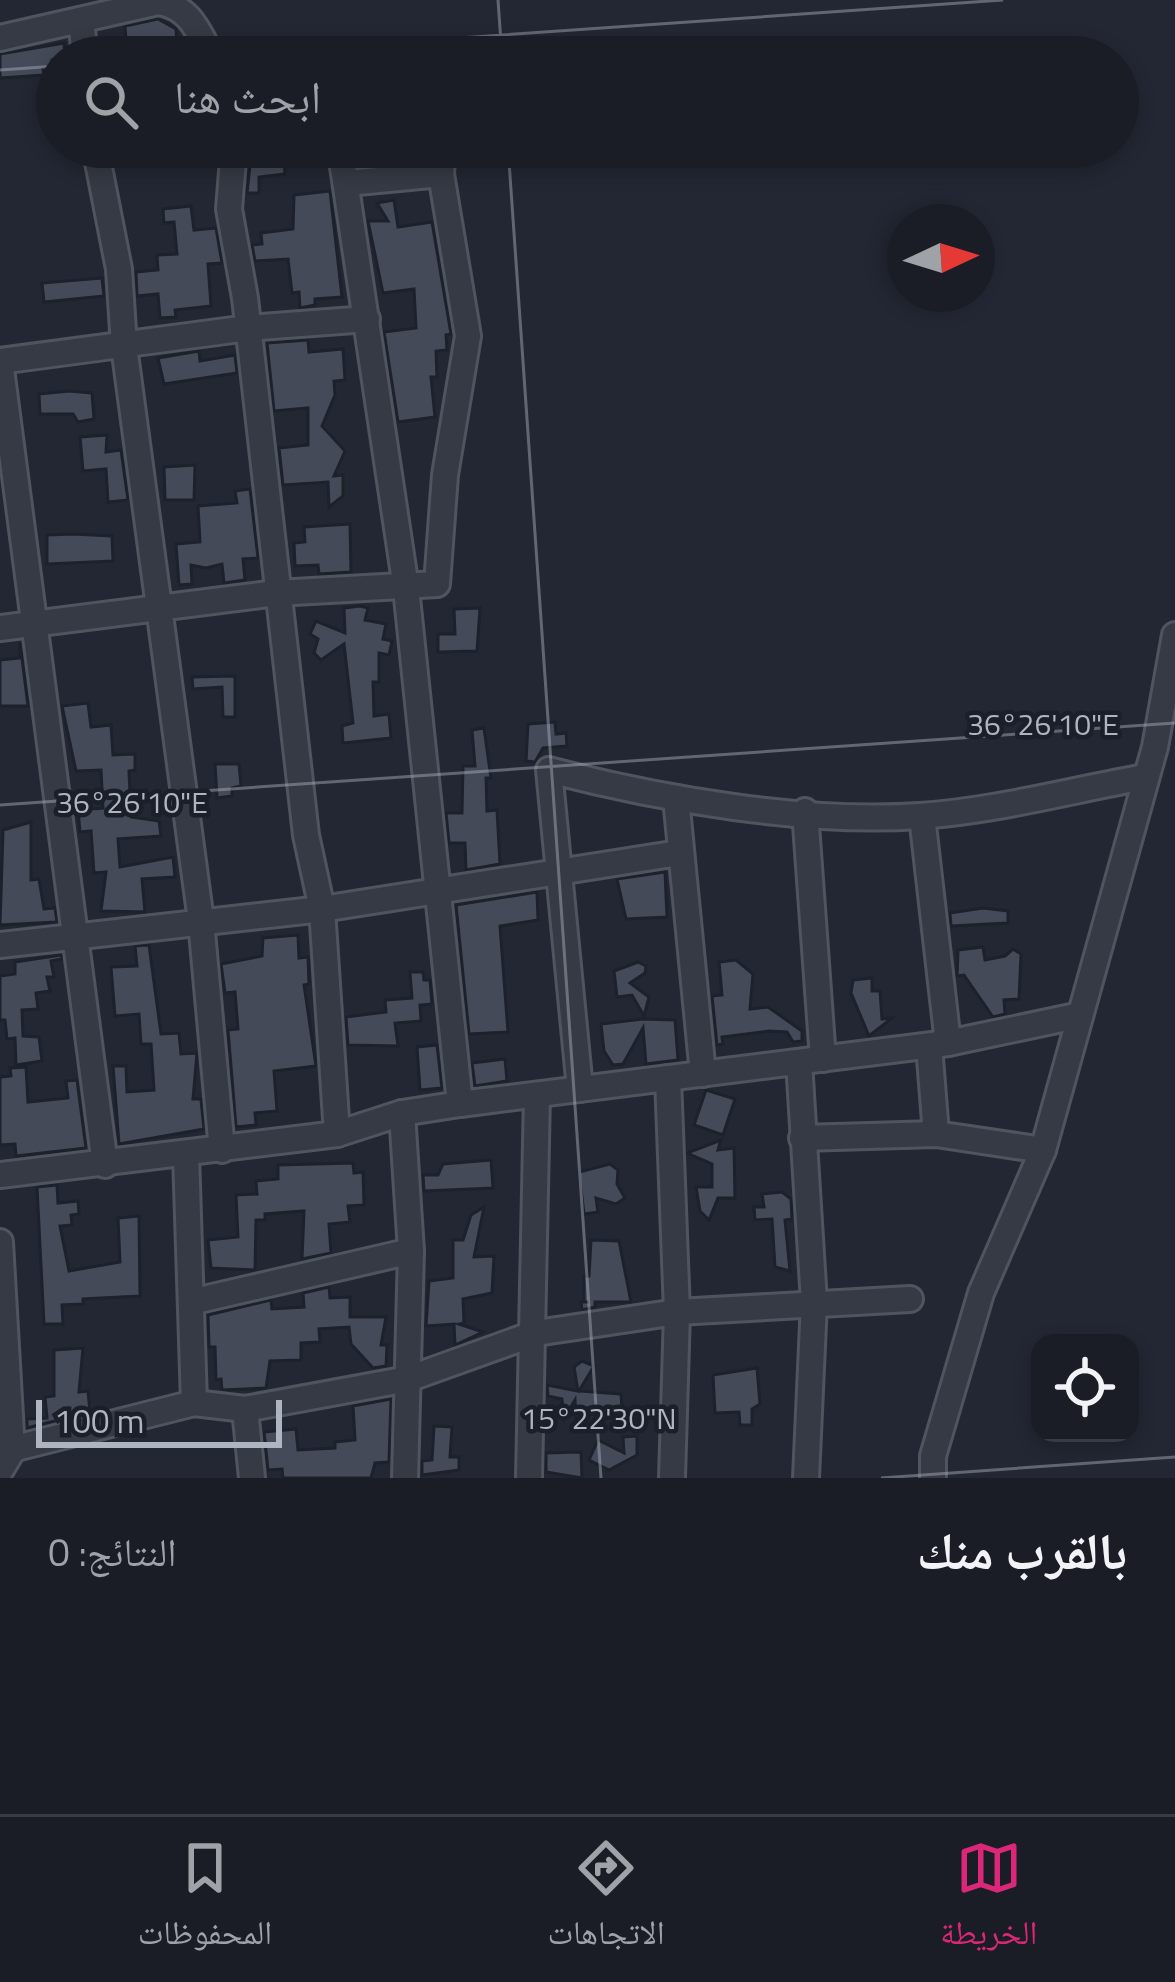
<!DOCTYPE html>
<html lang="ar">
<meta charset="utf-8">
<style>
body{margin:0;font-family:"Titillium Web","Noto Naskh Arabic",sans-serif;background:#23262e;color:#f1f3f6;direction:rtl}
.controls{position:absolute;right:36px;bottom:36px;display:grid;overflow:hidden;border-radius:24px;box-shadow:0 6px 18px #0003}
.controls button{width:108px;height:108px;display:grid;place-items:center;padding:0;border:0;border-bottom:3px solid #383b43;background:#1a1d26;color:#f1f3f6;font:60px sans-serif}
.compass{position:absolute;left:887px;top:204px;width:108px;height:108px;border-radius:50%;background:#1a1d26;box-shadow:0 6px 18px #0003;rotate:86deg}
.scale{position:absolute;left:36px;bottom:30px;width:246px;box-sizing:border-box;padding-left:12px;border:6px solid #afb4c1;border-top:0;font-size:33px;line-height:42px;white-space:nowrap;color:#afb4c1;-webkit-text-stroke:9px #1b1f29;paint-order:stroke}
.list{margin:0;padding:0;list-style:none}
h2{display:flex;justify-content:space-between;align-items:center;height:156px;margin:0;padding:0 48px;font-size:51px}
h2 small{font-size:39px;font-weight:400;color:#9fa2a7}
.icon{flex:none;width:66px;height:66px;fill:none;stroke:currentColor;stroke-width:2;stroke-linecap:round;stroke-linejoin:round}
.map{position:relative;flex:none;width:1175px;height:1478px;overflow:hidden;direction:ltr}
.search{position:absolute;background:#1a1d26;box-shadow:0 6px 18px #0003;left:36px;right:36px;top:36px;height:132px;display:flex;align-items:center;gap:30px;box-sizing:border-box;padding:0 42px;border-radius:66px;color:#9fa2a7;font-size:45px}
.sheet{height:336px;background:#1a1d26}
nav{display:flex;justify-content:space-around;align-items:center;box-sizing:border-box;height:168px;border-top:3px solid #383b43;background:#1a1d26;font-size:33px;color:#9fa2a7}
nav a{display:grid;justify-items:center;gap:6px}
nav .on{color:#db2777}
.map>svg:first-child{display:block}
</style>
<div class="map">
<svg width="1175" height="1478" viewBox="0 0 1175 1478">
<rect width="100%" height="100%" fill="#222733"/>
<g fill="#444a58" stroke="#1d212b" stroke-width="3">
<path d="M158,19L176,29L177,47L135,50V40L126,41L125,26Z"/>
<path d="M64,43L65,57L52,60L53,68L43,69L44,75L0,78V54Z"/>
<path d="M252,147H283L285,174L259,177V193H247Z"/>
<path d="M363,147H426V159L365,165Z"/>
<path d="M330,191L342,297L315,299V305L300,308L299,292L292,293L288,259L255,261L252,245L262,244L261,233L293,229L294,195Z"/>
<path d="M394,200L398,227L432,222L451,334L446,335L447,350L436,351L437,377H431L435,417L398,422L384,332L416,328L414,289L383,293L368,221H388L377,203Z"/>
<path d="M191,206L194,230L216,228L222,263L208,264L211,306L175,310L176,317L160,318L158,294L137,296L136,272L158,270L157,255L177,254L174,222L164,223L163,209Z"/>
<path d="M102,278L104,296L44,302L42,283Z"/>
<path d="M308,340L309,352L343,349L345,380L334,381L335,395L322,426L345,451L334,476L343,475V496L329,507L328,482L283,485L279,448L308,445V408L274,411L267,343Z"/>
<path d="M199,351L200,361L235,355L237,373L164,384L158,358Z"/>
<path d="M69,391L92,393L94,419L78,422L73,414H40L39,394Z"/>
<path d="M107,435L106,452L121,450L128,500L108,502L106,469L83,471L80,437Z"/>
<path d="M195,465L194,500H165L164,467Z"/>
<path d="M250,489L258,558L243,559L245,580L224,583L222,564L206,568L191,565L192,584L179,585L176,544L200,542L198,506L237,503L235,491Z"/>
<path d="M350,524L351,572L319,574L318,565L295,566L294,543L305,542L304,527Z"/>
<path d="M73,534L112,536L113,561L47,564V535Z"/>
<path d="M360,606L368,608L365,620L386,624L383,639L392,641L389,655L379,653V682H373L374,716L389,714L391,738L343,743L342,726L353,723L344,644L321,660L314,653L318,639L310,634L316,621L345,633L344,608Z"/>
<path d="M480,608L477,651L438,652V634H455L454,609Z"/>
<path d="M20,642L28,706H0V660L20,658Z"/>
<path d="M235,676V717H223L222,687L193,689L192,677Z"/>
<path d="M88,703L91,727L111,725L113,755L135,754V770L129,771L131,817L159,821L161,836L118,839L120,867L173,857L175,877L142,879L145,912L101,911L106,872L94,873L91,831L80,832L78,810L103,808L101,770L76,771L62,706Z"/>
<path d="M555,722L556,734L566,733L567,746L543,748L535,762L526,761L528,724Z"/>
<path d="M484,728L491,778H486L487,811L497,810L500,864L466,870L465,843H449L446,813H462L463,766H475L472,730Z"/>
<path d="M215,764H239L241,786L232,788V796L217,798Z"/>
<path d="M31,822V880L39,879L44,909L55,908L57,922L0,925L3,830Z"/>
<path d="M665,872L667,917L626,919L617,879Z"/>
<path d="M537,892L538,920L500,926L508,1032L469,1034L456,905Z"/>
<path d="M983,908L1008,911V923L951,926L950,913Z"/>
<path d="M298,935L299,958L308,957L309,984L304,985L316,1066L274,1071L277,1111L255,1113L256,1125L236,1127L228,1030L238,1029L235,992L225,993L221,964L262,956L263,938Z"/>
<path d="M149,945L161,1034L179,1033L181,1054L197,1053L193,1099H201L204,1129L119,1144L113,1066H126L127,1092L154,1090L151,1044H141L139,1014L115,1016L111,967L137,966L135,946Z"/>
<path d="M983,947L985,960L1005,956L1013,949L1021,954L1019,999L1004,1000L1005,1014L993,1017L964,975L957,976L958,950Z"/>
<path d="M61,955L62,959L51,961L54,977H47L50,991L36,993L38,1009L22,1010L23,1036L39,1037L42,1061L16,1065L15,1038L7,1039L5,1020H0V976L15,974V962Z"/>
<path d="M736,960L753,974L750,1009L768,1007L802,1031V1041L793,1042L787,1032L769,1031L722,1037L723,1044L717,1045L712,996L722,995L719,962Z"/>
<path d="M638,962L646,966L645,973L630,983L649,997L644,1016L632,995L617,997L614,971Z"/>
<path d="M410,972H423L424,980H430L432,1004L420,1005L421,1021L395,1023L398,1046L348,1045L346,1017L386,1012L385,1000L412,998Z"/>
<path d="M872,978V991H880L882,1019L892,1018L869,1036L851,993L853,980Z"/>
<path d="M643,1019L675,1020L678,1060L646,1064L643,1028L623,1064L613,1065L604,1051L601,1024Z"/>
<path d="M437,1045L442,1088L420,1090L417,1047Z"/>
<path d="M505,1059L507,1081L475,1086L472,1063Z"/>
<path d="M26,1067L28,1102L68,1098L66,1081L77,1080L86,1148L16,1156L15,1144L0,1145V1077L11,1076L10,1068Z"/>
<path d="M706,1090L735,1099L723,1135L694,1125Z"/>
<path d="M721,1140L718,1150L734,1148L735,1198H718L709,1220L700,1211L696,1187H712V1164L687,1153Z"/>
<path d="M491,1160L493,1188L424,1191L423,1175H438L443,1164Z"/>
<path d="M353,1163L354,1173L363,1172L364,1205L348,1206L350,1222L329,1224L331,1253L302,1259L304,1211L265,1214V1220H256L255,1270L211,1268L208,1240L238,1237L236,1195L257,1194L256,1181L278,1179V1165Z"/>
<path d="M610,1164L618,1170L617,1184L625,1198L616,1204L596,1198L598,1212L584,1214L579,1172Z"/>
<path d="M57,1185L58,1203L78,1201L79,1214L71,1215L72,1225L60,1226L69,1271L120,1262L118,1218L139,1216L140,1296L83,1299V1304L62,1305L63,1324H44L37,1187Z"/>
<path d="M782,1192L791,1199L792,1219L785,1220L790,1271L775,1267L772,1219L755,1220L754,1207H764L762,1194Z"/>
<path d="M484,1207L474,1257L494,1256L492,1293L463,1299L464,1323L459,1324L483,1332L455,1345L454,1324L426,1326L429,1281L453,1278V1240H463L471,1215Z"/>
<path d="M591,1240L619,1241L631,1302H595V1307L582,1310L581,1302H589H584V1276H589Z"/>
<path d="M329,1287L330,1298L350,1297V1317H386L381,1345H387L386,1366L373,1368L351,1344L349,1327L319,1329L320,1342L301,1343V1360L270,1361L266,1388L222,1390L221,1379L216,1380L215,1347H209L208,1315L271,1300L272,1309L304,1307L303,1293Z"/>
<path d="M83,1348L79,1392L88,1391L90,1412L27,1428V1419L47,1418L45,1397L54,1396V1350Z"/>
<path d="M582,1361L594,1366L579,1391L621,1394L622,1410L588,1411L589,1417L576,1418L575,1400L564,1418L562,1399L548,1396L547,1385L578,1391L574,1367Z"/>
<path d="M757,1368L760,1404L752,1409V1425H740L739,1412L715,1413L713,1375Z"/>
<path d="M391,1399L389,1462L375,1463L371,1478H283L282,1469L268,1470L264,1432L296,1429L298,1450L335,1448V1442L355,1440L353,1406Z"/>
<path d="M434,1426L452,1427L450,1457H459V1470L422,1475V1461L432,1460Z"/>
<path d="M637,1436V1455L609,1470L589,1460L598,1440L624,1453L623,1437Z"/>
<path d="M581,1452L582,1478L546,1472V1453Z"/>
</g>
<g fill="none" stroke-linecap="round" stroke-linejoin="round">
<defs>
<g id="minor">
<path d="M81,20L85,57"/>
<path d="M0,38L158,2C190,7 198,31 212,57"/>
<path d="M95,147L119,269L124,346L201,921L222,1150"/>
<path d="M234,147L229,209L245,298L306,835L322,909L337,1134"/>
<path d="M340,147L406,588L460,1104"/>
<path d="M347,183L441,174"/>
<path d="M0,361L105,1165"/>
<path d="M0,361L248,328L367,319"/>
<path d="M0,628L276,593L437,584L445,475L468,336L441,174L443,147"/>
<path d="M676,798L703,1074"/>
<path d="M805,811L823,1059"/>
<path d="M922,816L948,1043"/>
<path d="M0,945L322,909L679,853"/>
<path d="M929,1046L936,1134"/>
<path d="M799,1062L814,1302L806,1478"/>
<path d="M668,1078L677,1312L672,1478"/>
<path d="M580,1089L549,770C660,799 805,824 920,816C995,811 1072,790 1145,777"/>
<path d="M402,1113L411,1251L405,1478"/>
<path d="M802,1138L936,1134L1043,1150"/>
<path d="M186,1154L194,1403"/>
<path d="M0,1175L337,1134L402,1113L460,1104L948,1043L1076,1016"/>
<path d="M0,1242L12,1451L0,1471"/>
<path d="M195,1301L411,1251"/>
<path d="M245,1409L252,1478"/>
<path d="M0,1452L194,1403L245,1409L408,1379L536,1333L677,1312L910,1299"/>
<path d="M529,1478L537,1095"/>
<path d="M933,1478V1456L981,1293L1043,1150L1155,747L1175,635"/>
</g>
</defs>
<use href="#minor" stroke="#50545f" stroke-width="30"/>
<use href="#minor" stroke="#353a44" stroke-width="24"/>
</g>
<path fill="none" stroke="#afb4c1" stroke-width="3" stroke-opacity="0.45" d="M498,0L502,57M187,57L1003,0M0,70L57,66M508,147L601,1478M0,805L1175,723M881,1478L1175,1457"/>
<g font-size="30" text-anchor="middle" fill="#afb4c1" stroke="#1b1f29" stroke-width="9" stroke-linejoin="round" paint-order="stroke">
<text x="1043" y="735">36°26'10"E</text>
<text x="132" y="813">36°26'10"E</text>
<text x="599" y="1429">15°22'30"N</text>
</g>
</svg>
<div class="controls">
<button><svg class="icon" aria-label="locate" viewBox="0 0 24 24"><circle cx="12" cy="12" r="6"/><path d="M12 2v4M12 18v4M2 12h4M18 12h4"/></svg></button>
</div>
<svg class="compass" viewBox="-18 -18 36 36"><path d="M0-13l5 13h-10z" fill="#e53935"/><path d="M0 13l5-13h-10z" fill="#9fa2a7"/></svg>
<div class="scale">100 m</div>
<div class="search"><svg class="icon" aria-label="search" viewBox="0 0 24 24"><circle cx="10" cy="10" r="6"/><path d="M15 15l6 6"/></svg>ابحث هنا</div>
</div>
<section class="sheet">
<h2>بالقرب منك<small>النتائج: 0</small></h2>
<ul class="list">
</ul>
</section>
<nav>
<a class="on"><svg class="icon" aria-label="map" viewBox="0 0 24 24"><path d="M3 6l6-2 6 2 6-2v14l-6 2-6-2-6 2zM9 4v14M15 6v14"/></svg>الخريطة</a>
<a><svg class="icon" aria-label="directions" viewBox="0 0 24 24"><path d="M12 3l9 9-9 9-9-9zM9 14v-3h6M13 9l2 2-2 2"/></svg>الاتجاهات</a>
<a><svg class="icon" aria-label="saved" viewBox="0 0 24 24"><path d="M7 4h10v16l-5-4-5 4z"/></svg>المحفوظات</a>
</nav>
